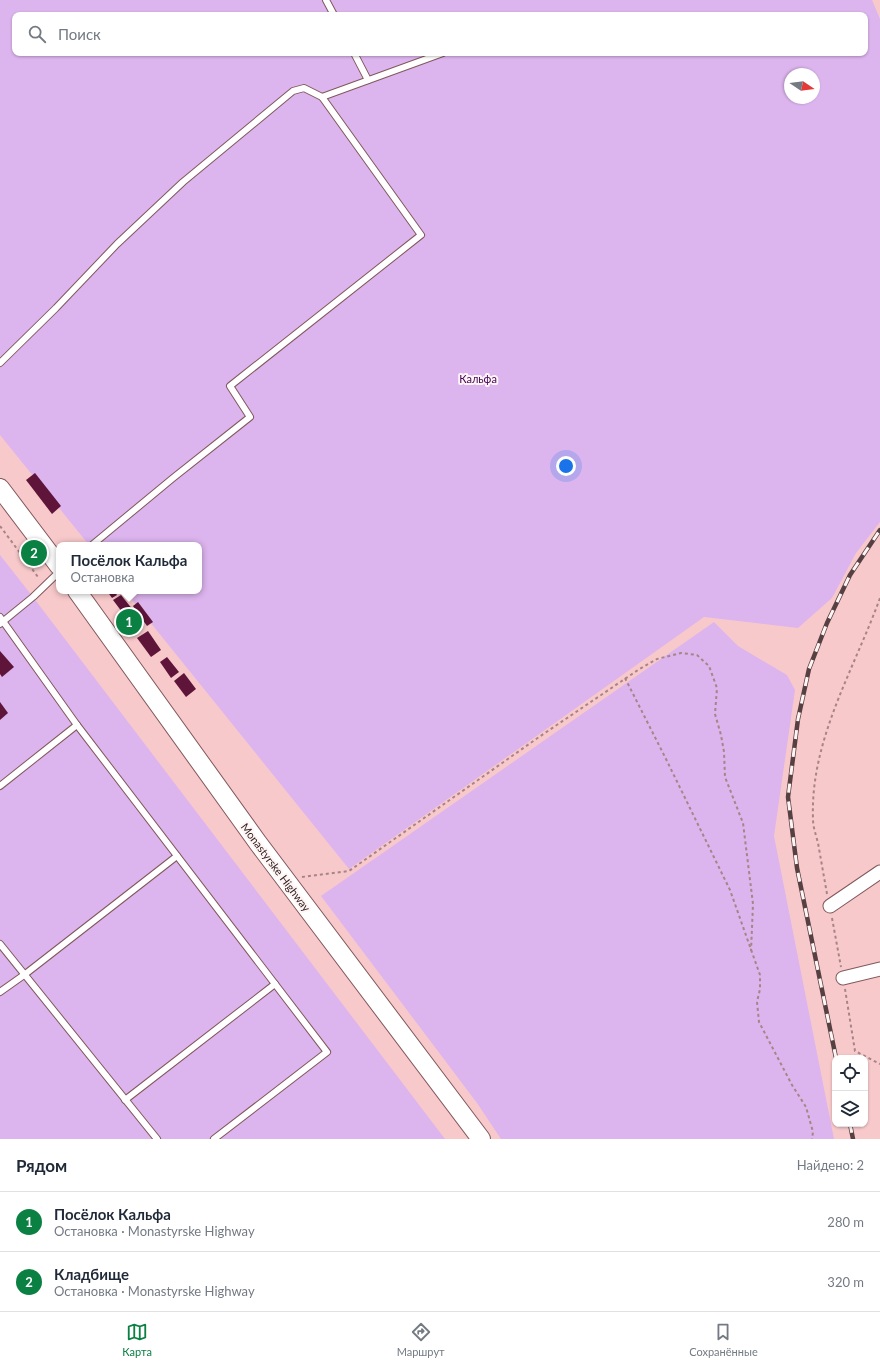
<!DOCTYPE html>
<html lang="ru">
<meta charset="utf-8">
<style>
body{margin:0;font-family:Lato,sans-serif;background:#f2f2f3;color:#1f2937}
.controls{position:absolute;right:12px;bottom:12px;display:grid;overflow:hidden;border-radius:8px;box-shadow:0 1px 3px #0004}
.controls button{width:36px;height:36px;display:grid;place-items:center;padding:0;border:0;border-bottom:1px solid #e0e1e3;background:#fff;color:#1f2937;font:20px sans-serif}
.compass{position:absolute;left:784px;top:68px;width:36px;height:36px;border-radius:50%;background:#fff;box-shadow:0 1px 3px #0004;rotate:103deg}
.you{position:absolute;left:566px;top:466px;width:14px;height:14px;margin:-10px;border:3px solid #fff;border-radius:50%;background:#1a73e8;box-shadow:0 0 0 6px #1a73e833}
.badge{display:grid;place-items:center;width:26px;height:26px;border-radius:50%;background:#0b8043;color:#fff;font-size:13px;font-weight:700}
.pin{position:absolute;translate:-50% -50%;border:2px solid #fff;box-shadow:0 1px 4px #0006}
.popup{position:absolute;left:56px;top:542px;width:146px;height:52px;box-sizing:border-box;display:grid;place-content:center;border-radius:8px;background:#fff;filter:drop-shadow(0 1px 3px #0005);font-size:13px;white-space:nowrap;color:#747a83}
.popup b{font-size:15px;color:#1f2937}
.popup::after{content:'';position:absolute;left:50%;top:100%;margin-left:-8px;border:8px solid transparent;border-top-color:#fff}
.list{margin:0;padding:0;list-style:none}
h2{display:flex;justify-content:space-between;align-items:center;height:52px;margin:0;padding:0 16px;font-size:17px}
h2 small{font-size:13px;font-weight:400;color:#747a83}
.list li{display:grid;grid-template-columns:26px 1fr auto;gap:12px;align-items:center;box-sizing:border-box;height:60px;padding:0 16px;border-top:1px solid #e0e1e3}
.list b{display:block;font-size:15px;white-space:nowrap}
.list p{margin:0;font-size:13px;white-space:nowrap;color:#747a83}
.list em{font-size:13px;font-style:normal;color:#747a83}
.icon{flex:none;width:22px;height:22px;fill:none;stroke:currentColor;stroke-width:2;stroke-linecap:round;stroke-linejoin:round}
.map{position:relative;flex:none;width:880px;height:1139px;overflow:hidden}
.search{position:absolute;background:#fff;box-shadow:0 1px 3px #0004;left:12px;right:12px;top:12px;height:44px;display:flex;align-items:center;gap:10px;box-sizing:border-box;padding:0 14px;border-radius:8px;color:#747a83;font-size:15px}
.sheet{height:172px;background:#fff}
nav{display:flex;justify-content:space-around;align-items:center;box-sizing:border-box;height:56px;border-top:1px solid #e0e1e3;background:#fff;font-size:11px;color:#747a83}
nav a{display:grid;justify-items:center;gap:2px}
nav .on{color:#0b8043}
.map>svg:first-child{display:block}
</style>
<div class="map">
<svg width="880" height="1139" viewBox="0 0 880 1139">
<rect width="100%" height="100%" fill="#f8c9cb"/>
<g fill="#dcb4ee" fill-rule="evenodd">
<path d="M0,0H872L880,19V522L856,553L832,598L798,628L704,617L349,869L125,591H199V545H89L0,435ZM15,15H865V53H15ZM790,74H814V98H790Z"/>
<path d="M0,555L33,597L445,1139H0Z"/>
<path d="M714,622L738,646L787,675L795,690L774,836L834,1139H501L477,1103L321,896Z"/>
</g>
<g fill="#5f153a">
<path d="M35,473L61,506L52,514L26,480Z"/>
<path d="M107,591H114L117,595L112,598Z"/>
<path d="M121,595L133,610L125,616L113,600Z"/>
<path d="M138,602L153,622L147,626L133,606Z"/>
<path d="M134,612L140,620L132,626L126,618Z"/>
<path d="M148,631L161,650L151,657L137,638Z"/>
<path d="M0,651L14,667L2,677L0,674Z"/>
<path d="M167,657L179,672L171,678L160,662Z"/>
<path d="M184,673L196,689L186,697L174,681Z"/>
<path d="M0,702L8,713L0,720Z"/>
</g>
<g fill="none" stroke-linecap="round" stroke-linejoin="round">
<defs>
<g id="service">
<path d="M326,0L334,15"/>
<path d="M354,53L368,80"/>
<path d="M0,363L56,308L117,244L183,182L293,91L304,88L322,97"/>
<path d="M92,545L173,478L250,417L230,386L421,235L322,97L443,53"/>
<path d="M0,617L77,725L0,786"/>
<path d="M0,624L33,597L59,572"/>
<path d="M77,725L327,1052L214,1139"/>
<path d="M0,944L157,1139"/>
<path d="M0,992L24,975L177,856"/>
<path d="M125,1100L275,984"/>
</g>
<g id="minor">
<path d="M830,906L880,872"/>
<path d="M843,978L880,969"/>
</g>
<g id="secondary">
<path d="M0,488L59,566"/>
<path d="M77,591L258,843L481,1139"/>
</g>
</defs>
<use href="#service" stroke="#81585b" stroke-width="8"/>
<use href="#minor" stroke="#81585b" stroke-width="15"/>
<use href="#secondary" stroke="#81585b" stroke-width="20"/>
<g stroke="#a78486" stroke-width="2" stroke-dasharray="3 3" stroke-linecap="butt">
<path d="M0,526L38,577"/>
<path d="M625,678L665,757L730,890L760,975V989L757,1002L759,1022L792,1085L806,1107L813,1132L812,1139"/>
<path d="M302,877L349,871L539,737L638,670L657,659L681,653L697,655L709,666L717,688L715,714L721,735L724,752L725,777L743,823L753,904L751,951"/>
<path d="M827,894C824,877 821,860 818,843C816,835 813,827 813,819C810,740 854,670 880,598"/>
<path d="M832,918L841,967"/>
<path d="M845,989L855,1051L880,1064"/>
</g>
<use href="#service" stroke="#fff" stroke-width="6"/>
<use href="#minor" stroke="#fff" stroke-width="13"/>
<use href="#secondary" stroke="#fff" stroke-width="18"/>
<defs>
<g id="rail">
<path d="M836,1058L797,868L788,797L798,719L809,669L827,623L850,575L880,530"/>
<path d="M850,1124L853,1139"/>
</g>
</defs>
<use href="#rail" stroke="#574042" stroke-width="4.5"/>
<use href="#rail" stroke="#fff5f5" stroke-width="3" stroke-dasharray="9" stroke-linecap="butt"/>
</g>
<g text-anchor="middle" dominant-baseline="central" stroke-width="4" stroke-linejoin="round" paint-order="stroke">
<g font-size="11" fill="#44015b" stroke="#fff5f5">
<text x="478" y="378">Кальфа</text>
</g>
<g font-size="11" fill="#301f20" stroke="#fff5f5">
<text transform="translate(276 867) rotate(53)">Monastyrske Highway</text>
</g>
</g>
</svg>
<div class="controls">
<button><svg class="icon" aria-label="locate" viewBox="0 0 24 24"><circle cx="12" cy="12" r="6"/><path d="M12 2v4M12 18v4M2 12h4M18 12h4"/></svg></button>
<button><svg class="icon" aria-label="layers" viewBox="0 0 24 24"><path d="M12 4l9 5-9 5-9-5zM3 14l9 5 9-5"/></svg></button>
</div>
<svg class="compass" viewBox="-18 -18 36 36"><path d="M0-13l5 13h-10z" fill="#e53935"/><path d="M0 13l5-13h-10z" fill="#747a83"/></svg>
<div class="you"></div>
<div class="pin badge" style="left:129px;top:622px">1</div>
<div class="popup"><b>Посёлок Кальфа</b>Остановка</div>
<div class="pin badge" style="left:34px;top:553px">2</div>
<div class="search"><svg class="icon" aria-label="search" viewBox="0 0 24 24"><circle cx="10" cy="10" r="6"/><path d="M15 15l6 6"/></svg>Поиск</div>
</div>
<section class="sheet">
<h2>Рядом<small>Найдено: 2</small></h2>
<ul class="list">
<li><span class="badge">1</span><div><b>Посёлок Кальфа</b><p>Остановка · Monastyrske Highway</p></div><em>280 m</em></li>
<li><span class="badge">2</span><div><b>Кладбище</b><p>Остановка · Monastyrske Highway</p></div><em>320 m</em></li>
</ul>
</section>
<nav>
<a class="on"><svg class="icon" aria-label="map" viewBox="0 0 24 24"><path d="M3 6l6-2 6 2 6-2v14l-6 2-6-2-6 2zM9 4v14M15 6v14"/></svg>Карта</a>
<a><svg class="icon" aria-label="directions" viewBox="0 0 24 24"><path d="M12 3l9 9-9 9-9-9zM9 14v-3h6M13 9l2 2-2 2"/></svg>Маршрут</a>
<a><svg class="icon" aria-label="saved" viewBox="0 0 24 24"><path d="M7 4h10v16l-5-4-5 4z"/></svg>Сохранённые</a>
</nav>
